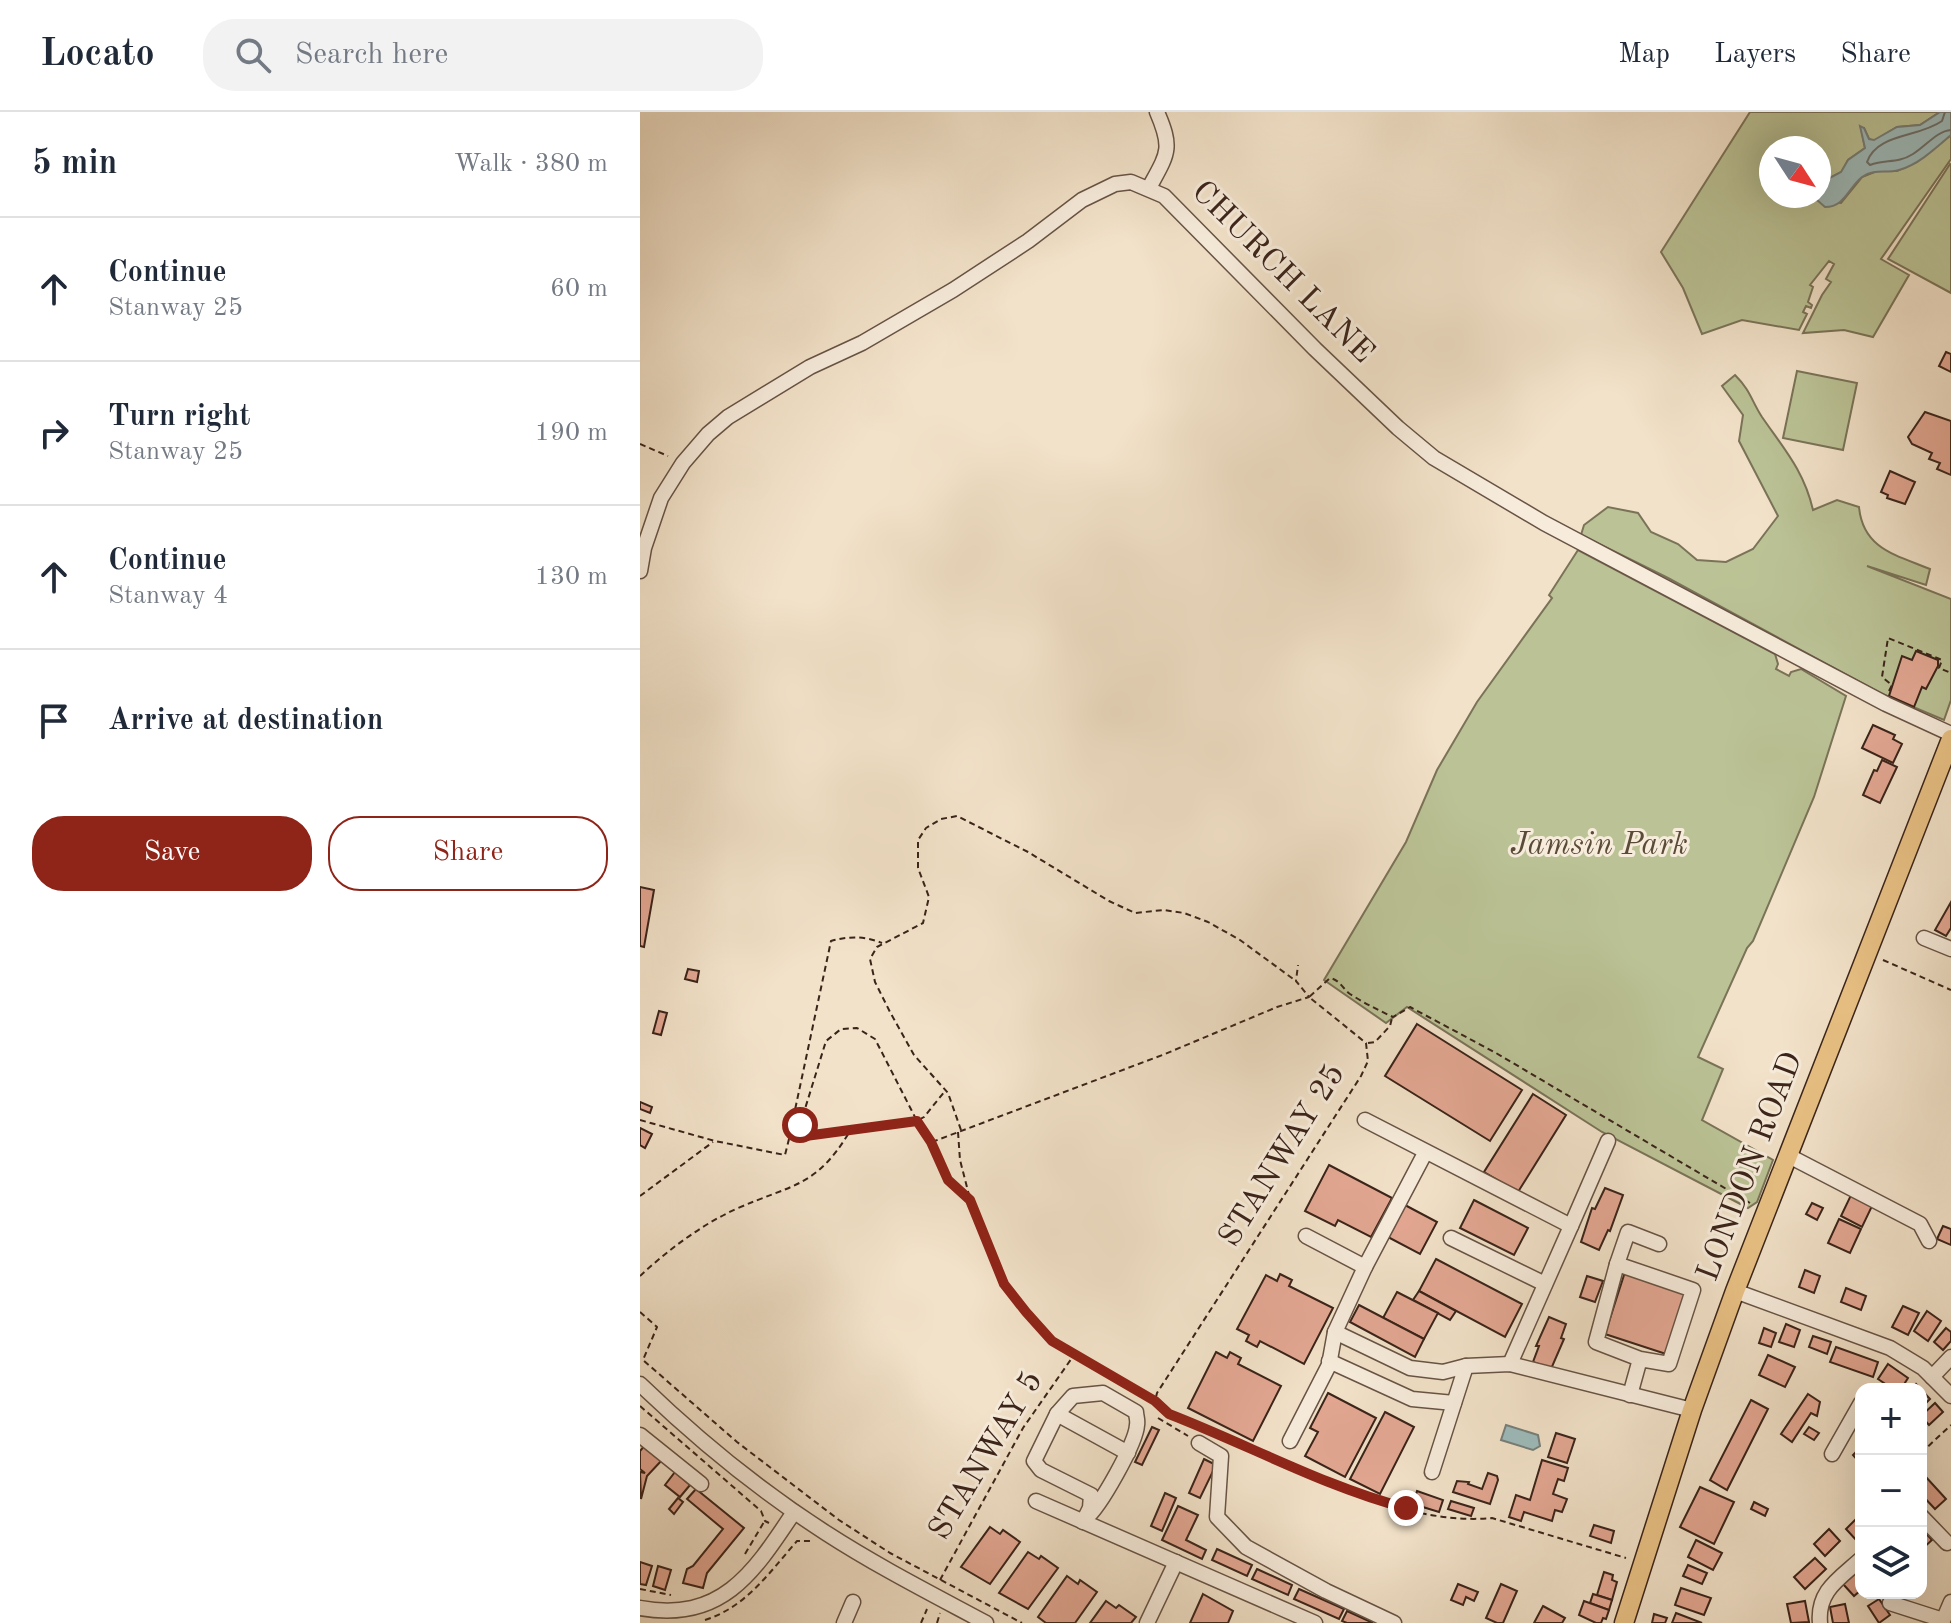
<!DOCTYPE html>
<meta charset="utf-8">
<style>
body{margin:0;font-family:"Old Standard TT",serif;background:#f2f2f3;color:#1f2937}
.controls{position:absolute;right:24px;bottom:24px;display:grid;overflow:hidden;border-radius:16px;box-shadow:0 8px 32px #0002}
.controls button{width:72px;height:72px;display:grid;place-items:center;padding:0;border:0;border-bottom:2px solid #e0e1e3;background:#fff;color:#1f2937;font:40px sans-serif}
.compass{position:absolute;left:1119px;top:24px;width:72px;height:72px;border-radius:50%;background:#fff;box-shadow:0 8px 32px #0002;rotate:126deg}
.stop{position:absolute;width:24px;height:24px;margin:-18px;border:6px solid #8f2418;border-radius:50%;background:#fff}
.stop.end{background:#8f2418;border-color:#fff;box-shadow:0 2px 8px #0008}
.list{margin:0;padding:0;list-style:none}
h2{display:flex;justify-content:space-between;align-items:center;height:104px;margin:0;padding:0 32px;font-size:34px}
h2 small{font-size:26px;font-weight:400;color:#747a83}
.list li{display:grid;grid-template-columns:52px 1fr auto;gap:24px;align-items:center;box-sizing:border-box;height:144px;padding:0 32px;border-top:2px solid #e0e1e3}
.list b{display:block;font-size:30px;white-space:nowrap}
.list p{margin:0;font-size:26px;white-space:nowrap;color:#747a83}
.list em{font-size:26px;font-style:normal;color:#747a83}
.actions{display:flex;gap:16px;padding:24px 32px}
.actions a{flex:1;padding:18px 0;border:2px solid #8f2418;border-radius:32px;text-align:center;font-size:28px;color:#8f2418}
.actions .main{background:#8f2418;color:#fff}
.icon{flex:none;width:44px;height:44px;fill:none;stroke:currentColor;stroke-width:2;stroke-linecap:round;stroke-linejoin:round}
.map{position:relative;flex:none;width:1311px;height:1511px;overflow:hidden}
header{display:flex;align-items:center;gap:48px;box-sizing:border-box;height:112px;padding:0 40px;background:#fff;border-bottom:2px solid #e0e1e3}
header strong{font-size:38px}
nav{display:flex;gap:44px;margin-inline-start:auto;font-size:28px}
.search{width:560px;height:72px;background:#f2f2f3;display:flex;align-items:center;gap:20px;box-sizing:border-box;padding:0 28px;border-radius:32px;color:#747a83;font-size:30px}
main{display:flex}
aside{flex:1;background:#fff}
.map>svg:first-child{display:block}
</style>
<header>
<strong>Locato</strong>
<div class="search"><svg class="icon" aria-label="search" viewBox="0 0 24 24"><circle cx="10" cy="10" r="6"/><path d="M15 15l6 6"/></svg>Search here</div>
<nav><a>Map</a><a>Layers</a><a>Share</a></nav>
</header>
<main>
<aside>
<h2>5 min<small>Walk · 380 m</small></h2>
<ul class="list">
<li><svg class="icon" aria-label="ahead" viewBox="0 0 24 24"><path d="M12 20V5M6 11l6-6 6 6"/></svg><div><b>Continue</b><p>Stanway 25</p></div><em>60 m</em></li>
<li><svg class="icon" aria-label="right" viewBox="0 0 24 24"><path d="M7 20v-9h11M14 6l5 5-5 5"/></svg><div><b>Turn right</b><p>Stanway 25</p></div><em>190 m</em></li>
<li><svg class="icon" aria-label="ahead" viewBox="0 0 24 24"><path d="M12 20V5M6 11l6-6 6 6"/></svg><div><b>Continue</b><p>Stanway 4</p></div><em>130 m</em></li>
<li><svg class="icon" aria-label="arrive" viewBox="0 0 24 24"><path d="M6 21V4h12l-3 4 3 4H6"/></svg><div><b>Arrive at destination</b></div></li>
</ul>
<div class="actions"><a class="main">Save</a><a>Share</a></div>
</aside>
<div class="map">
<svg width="1311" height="1511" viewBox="0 0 1311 1511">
<rect width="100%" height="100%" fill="#f2e2c9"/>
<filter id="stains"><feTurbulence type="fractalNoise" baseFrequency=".0025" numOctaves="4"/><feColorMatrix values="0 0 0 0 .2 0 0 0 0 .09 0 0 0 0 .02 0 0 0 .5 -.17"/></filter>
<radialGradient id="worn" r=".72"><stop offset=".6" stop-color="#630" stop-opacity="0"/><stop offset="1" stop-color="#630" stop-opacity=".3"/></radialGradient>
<g fill="#bbc396" stroke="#7a7358" stroke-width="2">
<path d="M1110,0H1300L1280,13L1257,15L1234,29L1229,27L1224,16H1221L1225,36L1208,48L1202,60L1182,70L1179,75V36H1131V84H1177V88L1201,91L1222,65L1242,57L1257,59L1277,50L1311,23V47L1241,147L1269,163L1233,225L1204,218L1163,221L1182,183L1191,170L1186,167L1194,152L1189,149L1170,173L1173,175L1168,190L1172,193L1171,196L1166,194L1163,200L1167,202L1159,218L1102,208L1062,222L1043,176L1021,140Z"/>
<path d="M1310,52L1311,53V181L1248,147Z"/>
<path d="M1157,259L1217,271L1203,338L1143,326Z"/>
<path d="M1095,263C1111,279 1111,288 1122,305C1144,337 1164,359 1173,398L1197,388L1219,395C1223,437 1256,443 1290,457L1286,473L1227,454L1311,487V588L1304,608L1240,581L1028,466L941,423L944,413L968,395L998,401L1011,420L1038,432L1057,448L1086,450L1113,437L1138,404L1099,329L1103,303L1082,274Z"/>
<path d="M938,438L1135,542L1138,552L1136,557L1149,564L1151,560L1161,557L1206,584L1174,685L1113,829L1107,836L1058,945L1083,957L1062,1008L1133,1048L1117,1090L1108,1096L962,1020L767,895L746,911L684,868L766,730L797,658L837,590L912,486L909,483Z"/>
</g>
<g fill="#9dbcbd" stroke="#757f7b" stroke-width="2">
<path d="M1300,0H1311V23C1296,36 1278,53 1259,58C1246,62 1235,56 1222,65C1208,76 1205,95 1185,95L1177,88L1182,70L1201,60L1208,48L1225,36L1220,14L1224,16L1229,27L1234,28L1257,15L1280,13Z"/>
<path d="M866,1313L898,1323L900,1334L893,1338L861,1328Z"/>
</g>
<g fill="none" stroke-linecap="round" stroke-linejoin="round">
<path stroke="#6c706b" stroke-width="2" d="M1305,0L1302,9C1278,26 1237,21 1227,50L1230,53C1246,47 1257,52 1273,42C1286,34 1297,19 1311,18"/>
</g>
<g fill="#e3a792" stroke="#3a2319" stroke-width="2">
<path d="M1306,240L1311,242V260L1299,254Z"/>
<path d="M1285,300L1311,309V363L1297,357L1300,351L1289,347L1292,341L1272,332L1268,325Z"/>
<path d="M1250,359L1275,370L1265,392L1247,386L1248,383L1241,380Z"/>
<path d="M1276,539L1298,548V554L1286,577L1282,575L1274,595L1249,584L1262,544L1272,548Z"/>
<path d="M1233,613L1255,623L1253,627L1262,632L1253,651L1222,636Z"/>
<path d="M1242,648L1257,655L1240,691L1223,683L1234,658L1237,659Z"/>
<path d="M0,775L14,778L4,835L0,834Z"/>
<path d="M1311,790V816L1306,824L1295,818Z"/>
<path d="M48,857L59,859L57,870L45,867Z"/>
<path d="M19,899L27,901L21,923L13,921Z"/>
<path d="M777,912L882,978L850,1029L745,964Z"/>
<path d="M893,982L926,1003L878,1080L844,1060Z"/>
<path d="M0,990L12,995L10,1001L0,997Z"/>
<path d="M0,1016L12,1022L5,1036L0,1033Z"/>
<path d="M689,1053L752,1086L731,1125L698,1108L695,1114L665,1099Z"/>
<path d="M965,1076L983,1083L970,1119L968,1118L959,1138L941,1130L952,1096L955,1097Z"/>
<path d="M1212,1081L1233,1092L1222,1115L1201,1104Z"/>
<path d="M834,1088L888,1116L874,1143L820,1116Z"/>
<path d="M1172,1091L1183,1096L1177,1108L1166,1102Z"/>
<path d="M763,1092L797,1110L780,1142L746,1124Z"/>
<path d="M1199,1107L1221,1117L1210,1141L1188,1131Z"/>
<path d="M1303,1114L1311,1117V1133L1297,1127Z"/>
<path d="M796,1147L882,1192L865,1225L779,1179Z"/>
<path d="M1165,1158L1180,1164L1174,1181L1159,1175Z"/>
<path d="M985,1160L1046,1180L1026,1242L965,1222Z"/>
<path d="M640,1162L652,1168L649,1174L693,1196L664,1252L620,1229L617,1235L606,1229L609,1223L597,1217L626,1163L637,1169Z"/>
<path d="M947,1164L963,1169L955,1190L940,1185Z"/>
<path d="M1206,1176L1226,1184L1221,1198L1201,1190Z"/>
<path d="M779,1179L816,1199L810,1208L773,1188Z"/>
<path d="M757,1180L798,1201L784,1227L743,1206Z"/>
<path d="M719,1193L784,1227L775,1245L710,1210Z"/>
<path d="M1263,1194L1279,1201L1268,1223L1252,1215Z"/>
<path d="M1287,1199L1301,1209L1288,1229L1274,1219Z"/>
<path d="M909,1205L926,1212L921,1226L924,1227L911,1257L893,1250L899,1234H896Z"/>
<path d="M1146,1212L1160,1218L1154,1235L1139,1230Z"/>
<path d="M1124,1216L1136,1221L1131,1235L1119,1231Z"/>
<path d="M1306,1216L1311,1220V1229L1303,1238L1294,1230Z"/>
<path d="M1173,1224L1191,1230L1187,1242L1169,1235Z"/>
<path d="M1196,1235L1238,1250L1233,1265L1190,1250Z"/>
<path d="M576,1240L587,1246L590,1240L601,1246L598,1252L641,1274L613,1329L548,1296Z"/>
<path d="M1128,1243L1155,1255L1145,1275L1119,1263Z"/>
<path d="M1248,1252L1268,1266L1261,1277H1253L1238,1267Z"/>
<path d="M1276,1272L1290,1287L1281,1296V1277H1271Z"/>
<path d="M688,1281L736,1306L705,1365L665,1344L678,1320L670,1316Z"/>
<path d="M1168,1282L1180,1290L1177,1304L1171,1301L1152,1330L1141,1322Z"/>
<path d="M1111,1288L1128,1297L1087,1378L1070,1368Z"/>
<path d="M1295,1291L1303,1300L1289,1313L1281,1304Z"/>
<path d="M745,1300L774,1315L740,1382L710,1367Z"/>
<path d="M512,1315L519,1318L502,1353L495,1350Z"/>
<path d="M1169,1315L1179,1321L1174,1328L1164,1322Z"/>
<path d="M916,1321L935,1327L927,1351L908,1345Z"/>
<path d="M5,1333L22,1348L7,1364L1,1387L0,1360L5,1361L0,1357V1339Z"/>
<path d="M1221,1335V1352L1213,1343Z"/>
<path d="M564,1347L576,1353L560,1386L549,1381Z"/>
<path d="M902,1348L928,1356L924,1369L918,1367L913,1382L927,1387L922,1400L915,1398L912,1409L884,1400L881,1409L869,1405L876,1383L890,1388Z"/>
<path d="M35,1360L50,1373L40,1385L25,1373Z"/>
<path d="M848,1361L857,1364L858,1368L850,1392L813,1380L817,1369L829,1370L828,1372L842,1377Z"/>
<path d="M1285,1364L1306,1387L1295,1397L1281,1382V1368Z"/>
<path d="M1060,1375L1094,1390L1074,1432L1040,1415Z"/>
<path d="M56,1377L104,1416L67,1461L63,1476L43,1471L47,1457L53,1454L83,1417L47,1387Z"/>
<path d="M777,1379L803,1388L799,1400L773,1392Z"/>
<path d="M525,1381L536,1386L522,1419L511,1414Z"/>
<path d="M38,1386L43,1390L34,1402L29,1397Z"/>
<path d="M811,1389L834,1396L831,1404L808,1397Z"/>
<path d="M1114,1390L1128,1397L1125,1404L1111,1397Z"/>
<path d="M538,1394L558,1403L546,1428L566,1438L562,1447L522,1428Z"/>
<path d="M1220,1403L1221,1424L1217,1429L1206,1417Z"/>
<path d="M954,1413L974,1419L971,1431L950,1424Z"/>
<path d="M350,1415L360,1422L363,1418L380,1430L350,1472L321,1455Z"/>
<path d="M1281,1416L1292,1428L1281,1438Z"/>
<path d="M1189,1417L1200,1429L1185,1444L1174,1432Z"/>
<path d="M1056,1428L1082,1441L1073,1458L1048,1445Z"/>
<path d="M577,1437L612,1453L607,1464L572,1448Z"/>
<path d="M388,1440L399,1447L401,1444L418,1456L388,1497L359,1481Z"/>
<path d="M1175,1446L1186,1457L1165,1477L1154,1465Z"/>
<path d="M0,1450L12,1454L6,1473L0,1472Z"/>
<path d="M1048,1453L1067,1461L1062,1472L1043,1464Z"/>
<path d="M18,1454L31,1458L25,1478L13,1474Z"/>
<path d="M617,1457L652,1473L648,1483L612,1467Z"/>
<path d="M1219,1458L1221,1478L1214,1484L1203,1472Z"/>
<path d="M964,1460L973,1463L972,1468L977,1470L972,1488L957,1483Z"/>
<path d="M427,1464L438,1472L440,1468L457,1480L435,1511H406L398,1505Z"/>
<path d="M818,1472L838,1480L834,1489L826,1485L823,1493L811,1488Z"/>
<path d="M861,1472L877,1479L863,1511H857L846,1506Z"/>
<path d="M1041,1476L1071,1486L1064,1503L1035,1493Z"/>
<path d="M659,1477L704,1497L699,1507L654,1487Z"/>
<path d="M563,1482L593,1499L588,1511H550Z"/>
<path d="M953,1482L972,1488L969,1498L950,1491Z"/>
<path d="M1239,1487L1250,1503L1239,1511L1228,1494Z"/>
<path d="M466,1489L476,1496L479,1493L496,1505L491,1511H450Z"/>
<path d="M944,1489L969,1498L966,1507L963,1506L961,1511H956L939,1503Z"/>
<path d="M1165,1489L1169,1510L1151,1511L1147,1492Z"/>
<path d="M1205,1492L1209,1511H1193L1190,1495Z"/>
<path d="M903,1494L925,1506L922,1511H894Z"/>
<path d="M707,1499L733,1511H707L702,1509Z"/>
<path d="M1036,1501L1062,1511H1032Z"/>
<path d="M1014,1502L1027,1506L1025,1511H1012Z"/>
</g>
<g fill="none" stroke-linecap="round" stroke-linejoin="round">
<defs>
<g id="minor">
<path d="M509,76C528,41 533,37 517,0"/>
<path d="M0,459L4,436L21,386L43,351L68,322L88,305L170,255L222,231L313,178L388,129L442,88L475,72L491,70L524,84L675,237L758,316L794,346L904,411L1246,592L1311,622"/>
<path d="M1284,826L1311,837"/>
<path d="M725,1008L931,1114L870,1252"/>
<path d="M1147,1043L1280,1112L1289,1129"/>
<path d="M931,1114L968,1029"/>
<path d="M666,1124L725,1155"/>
<path d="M811,1126L905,1172"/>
<path d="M977,1152L988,1120L1019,1132"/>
<path d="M1095,1179L1250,1236L1283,1256L1311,1284"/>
<path d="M695,1220L770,1256L803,1260L826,1254L870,1252L1052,1298"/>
<path d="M689,1249L772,1287L814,1291"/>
<path d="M1292,1265L1311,1245"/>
<path d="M0,1272C57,1327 119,1378 186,1421C237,1454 292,1482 346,1511"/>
<path d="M990,1283L1000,1247L956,1230L977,1152L1053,1178L1029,1252L1000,1247"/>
<path d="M417,1302L488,1341"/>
<path d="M0,1323L61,1372"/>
<path d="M650,1329L689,1253L695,1220L725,1155L785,1041"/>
<path d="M559,1331L581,1344L577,1405L606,1435L686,1479L754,1511"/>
<path d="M1192,1342L1221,1291"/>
<path d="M792,1360L826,1254"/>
<path d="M396,1389L675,1511"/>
<path d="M1281,1404L1307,1431"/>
<path d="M443,1410L450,1396L451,1383L401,1358L394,1349L417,1302L433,1284L463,1281L496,1300C496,1304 498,1308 497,1313C496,1331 460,1395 446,1406"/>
<path d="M1250,1491L1303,1508"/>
<path d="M0,1496C82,1511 114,1460 154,1400"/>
<path d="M204,1511L213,1490"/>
<path d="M507,1511L536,1450"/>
<path d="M1180,1511C1177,1479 1199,1467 1221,1447"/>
<path d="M1302,1511L1311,1490"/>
</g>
<path id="major" d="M984,1511L1052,1298L1095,1179L1311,627"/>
</defs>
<use href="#minor" stroke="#685345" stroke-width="17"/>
<use href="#major" stroke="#3a2319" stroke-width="21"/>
<g stroke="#3a2319" stroke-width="2" stroke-dasharray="6 4" stroke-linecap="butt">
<path d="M0,332L28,344"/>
<path d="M1249,579L1252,573L1242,565L1248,526L1302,548L1299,556L1311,561"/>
<path d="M1243,848L1311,878"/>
<path d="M728,931L735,930L750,914L752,906"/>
<path d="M0,1008L75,1029L145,1043L149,1027L277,1009L291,1030L308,1068L330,1088L364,1172L386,1200L412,1229L515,1289L517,1281L721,964L728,949L726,931L669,885L690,866C700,868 702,876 710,882C724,891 738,898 753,905L770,895L856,941L1110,1091"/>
<path d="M321,1018L308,981L274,943L250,900L235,870L230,847L237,835L283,811L289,785L278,756V728L286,716L301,707L317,704L388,740L469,789L495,801L524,798L544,801L568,810L600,828L656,869"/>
<path d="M318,1020L320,1048L330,1087"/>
<path d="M159,1024L160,1013L186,929L201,917L217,916L235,927L277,1009L284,1005L305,979"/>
<path d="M149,1026L191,829C209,824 225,824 242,831"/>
<path d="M292,1030L525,942L637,895L669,885L656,869L658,853"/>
<path d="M0,1084L73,1030"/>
<path d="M0,1164C28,1138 61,1113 96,1097C152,1072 176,1076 210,1019"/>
<path d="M0,1200L17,1215L3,1248L97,1330L199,1408L250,1441L382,1511"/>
<path d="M515,1289L529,1302C623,1339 751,1416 852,1406L986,1446"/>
<path d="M0,1294L121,1399L125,1409L129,1411"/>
<path d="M518,1306L548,1324"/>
<path d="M1281,1341L1311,1313"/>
<path d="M105,1442L124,1410"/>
<path d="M300,1468L383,1316L434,1243"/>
<path d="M0,1477L31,1483"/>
<path d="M65,1508C106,1495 129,1461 157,1429H171"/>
<path d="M281,1511L287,1497"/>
<path d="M297,1511L300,1501"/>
</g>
<use href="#minor" stroke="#f7ecdc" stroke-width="14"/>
<use href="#major" stroke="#e9c184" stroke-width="18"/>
</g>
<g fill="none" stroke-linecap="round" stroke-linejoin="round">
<path stroke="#8f2418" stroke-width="10" d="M160,1013L158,1025L277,1009L291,1030L308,1068L330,1088L364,1172L386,1200L412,1229L515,1289L529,1302C609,1333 683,1374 766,1396"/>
</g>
<g text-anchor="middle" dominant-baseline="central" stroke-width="6" stroke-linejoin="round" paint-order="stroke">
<g font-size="32" fill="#3a2319" stroke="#f7ecdc">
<text transform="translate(642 161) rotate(45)">CHURCH LANE</text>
<text transform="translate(643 1044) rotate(-58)">STANWAY 25</text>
<text transform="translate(1111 1055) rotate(-69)">LONDON ROAD</text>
<text transform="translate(347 1344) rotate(-59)">STANWAY 5</text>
</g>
<g font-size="32" font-style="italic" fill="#5a4b38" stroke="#f7ecdc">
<text x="959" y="734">Jamsin Park</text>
</g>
</g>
<rect width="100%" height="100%" filter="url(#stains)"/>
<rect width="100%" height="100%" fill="url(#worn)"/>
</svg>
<div class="controls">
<button>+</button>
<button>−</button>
<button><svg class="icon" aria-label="layers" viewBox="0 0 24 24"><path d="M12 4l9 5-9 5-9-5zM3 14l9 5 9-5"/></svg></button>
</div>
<svg class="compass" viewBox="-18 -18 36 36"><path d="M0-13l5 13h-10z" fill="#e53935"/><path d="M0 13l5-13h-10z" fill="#747a83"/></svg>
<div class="stop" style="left:160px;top:1013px"></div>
<div class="stop end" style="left:766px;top:1396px"></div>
</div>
</main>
